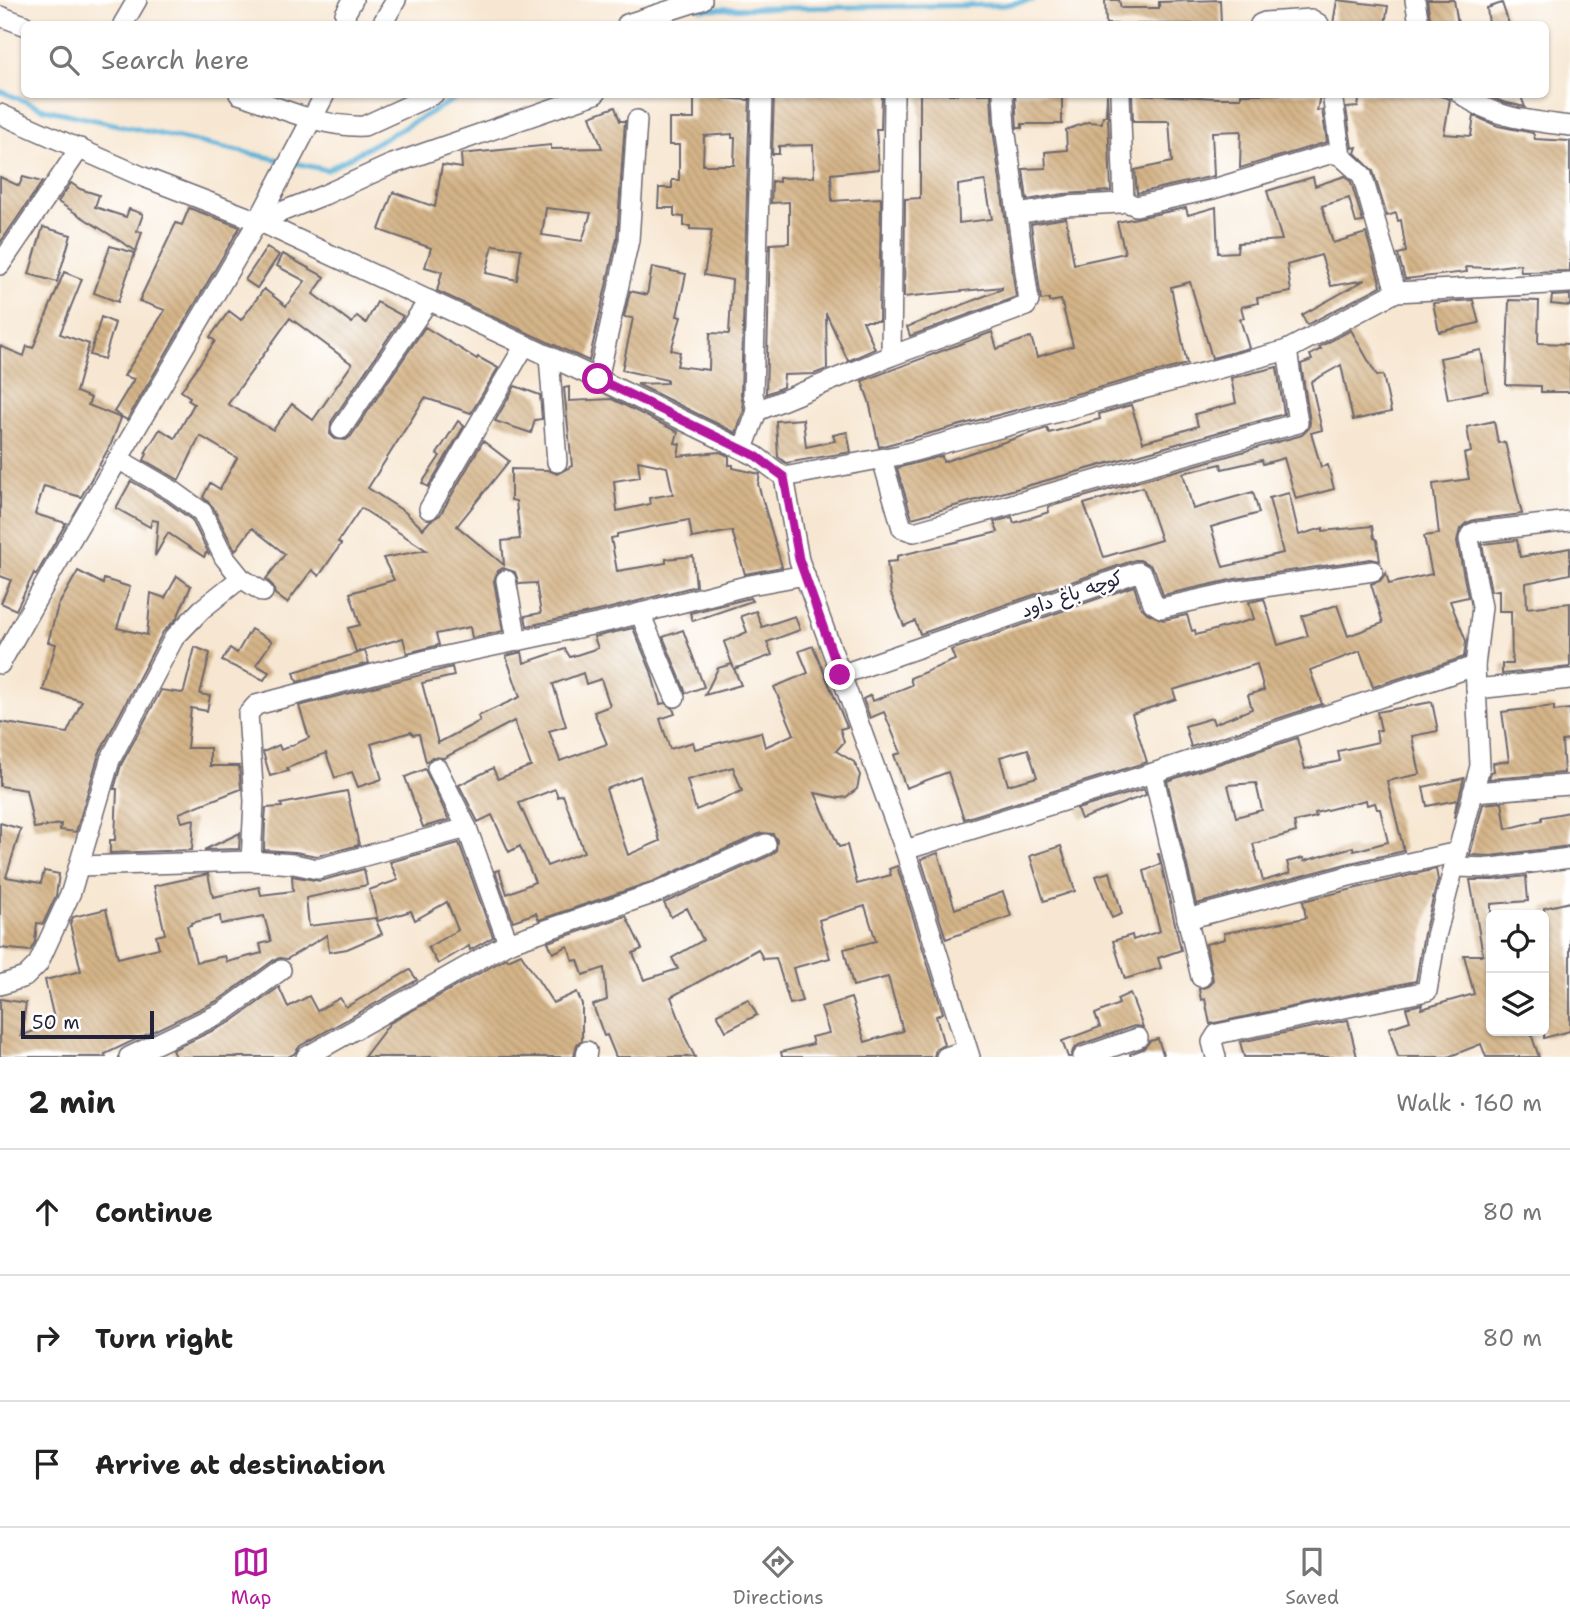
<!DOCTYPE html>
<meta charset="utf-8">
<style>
body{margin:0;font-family:"Shantell Sans","Playpen Sans Arabic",sans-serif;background:#f6f6f6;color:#222}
.controls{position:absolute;right:21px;bottom:21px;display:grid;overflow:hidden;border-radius:10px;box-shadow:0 2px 5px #0004}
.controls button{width:63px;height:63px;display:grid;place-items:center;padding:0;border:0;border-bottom:2px solid #e0e0e0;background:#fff;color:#222;font:35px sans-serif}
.scale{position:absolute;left:21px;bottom:18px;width:133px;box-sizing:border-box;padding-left:7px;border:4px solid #22223b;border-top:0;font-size:19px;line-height:24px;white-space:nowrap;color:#22223b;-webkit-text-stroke:5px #fff;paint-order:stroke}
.stop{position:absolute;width:21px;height:21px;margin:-16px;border:5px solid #b5179e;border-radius:50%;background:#fff}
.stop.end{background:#b5179e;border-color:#fff;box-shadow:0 2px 7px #0008}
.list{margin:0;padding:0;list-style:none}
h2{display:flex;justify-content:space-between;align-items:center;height:91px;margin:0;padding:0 28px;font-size:30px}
h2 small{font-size:23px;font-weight:400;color:#767676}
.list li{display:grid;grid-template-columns:46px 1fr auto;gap:21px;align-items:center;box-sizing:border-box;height:126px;padding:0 28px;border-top:2px solid #e0e0e0}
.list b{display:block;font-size:26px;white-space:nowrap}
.list em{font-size:23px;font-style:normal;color:#767676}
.icon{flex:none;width:38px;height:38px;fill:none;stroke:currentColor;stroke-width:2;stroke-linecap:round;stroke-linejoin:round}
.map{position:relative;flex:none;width:1570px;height:1057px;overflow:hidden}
.search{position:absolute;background:#fff;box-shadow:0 2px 5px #0004;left:21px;right:21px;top:21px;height:77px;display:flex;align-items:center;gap:18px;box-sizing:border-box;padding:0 24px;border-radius:10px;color:#767676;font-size:26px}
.sheet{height:469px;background:#fff}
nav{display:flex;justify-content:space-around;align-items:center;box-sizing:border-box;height:98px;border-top:2px solid #e0e0e0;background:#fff;font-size:19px;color:#767676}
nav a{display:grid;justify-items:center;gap:4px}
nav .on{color:#b5179e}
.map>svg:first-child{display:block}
</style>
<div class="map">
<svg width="1570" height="1057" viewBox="0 0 1570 1057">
<defs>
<pattern id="building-back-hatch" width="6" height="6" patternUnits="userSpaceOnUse" patternTransform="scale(1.75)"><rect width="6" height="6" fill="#d4b488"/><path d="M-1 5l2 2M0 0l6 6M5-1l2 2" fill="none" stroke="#b69a76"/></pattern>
</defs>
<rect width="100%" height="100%" fill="#fff"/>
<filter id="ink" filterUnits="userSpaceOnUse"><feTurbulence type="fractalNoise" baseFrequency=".0143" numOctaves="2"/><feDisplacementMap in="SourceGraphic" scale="14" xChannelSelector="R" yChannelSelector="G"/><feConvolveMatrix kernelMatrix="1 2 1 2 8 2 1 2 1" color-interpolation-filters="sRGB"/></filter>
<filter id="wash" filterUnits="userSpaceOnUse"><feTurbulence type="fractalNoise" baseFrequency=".00686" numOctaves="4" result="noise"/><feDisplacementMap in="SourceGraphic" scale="28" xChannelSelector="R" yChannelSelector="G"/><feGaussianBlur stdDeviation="1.57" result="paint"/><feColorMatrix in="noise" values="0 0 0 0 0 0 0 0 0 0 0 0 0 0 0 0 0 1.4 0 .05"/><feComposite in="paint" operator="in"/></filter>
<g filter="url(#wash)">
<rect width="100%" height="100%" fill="#f7e7d2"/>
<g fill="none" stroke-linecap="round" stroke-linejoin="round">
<g stroke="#5bb1d7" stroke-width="5">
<path d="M700,9L1004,5L1033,0"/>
<path d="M0,91L44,109L285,161"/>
<path d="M295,163L327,170L464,94"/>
</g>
</g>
<g id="blocks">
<g fill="url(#building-back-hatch)" fill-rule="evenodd">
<path d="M1105,0H1119L1121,8H1159V2L1220,0L1221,24H1106Z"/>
<path d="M1337,0L1388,6L1385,24H1333Z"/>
<path d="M1427,0H1454L1458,24H1431Z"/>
<path d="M1502,3L1509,24H1489L1487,8Z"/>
<path d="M694,94H722L723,98L749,100L750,94L741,394L744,410L736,433L637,384L667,383V380L622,370L633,318L624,317L630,291L647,295L652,267L686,274L677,316L681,317L671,350L680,352L677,366L709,370L710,333L729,334L732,280L704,275L712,230L690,229V226H684V217L674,216V208H658L659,188H672V180H679V145H669V119H694ZM732,134V138H735L734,165H703L704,136Z"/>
<path d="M774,94H882L881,129H876L879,169L831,174L832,201L881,198L879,321H863L875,349L848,361L826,313L827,369L814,374L784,375L783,387L766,394L770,244L789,243V202L771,203L772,181L779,182V178L814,177L813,145L779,146V154H772Z"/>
<path d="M920,94H991L993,129L1016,297L910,336L907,327L1002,289V287L904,297L905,199L920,198ZM985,181L992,219L959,223L958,185Z"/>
<path d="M1015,94H1062V124H1022V128H1017Z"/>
<path d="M1107,94L1111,191L1064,194L1027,200L1023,169L1046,168L1045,152L1067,150L1066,130L1088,122L1102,123L1103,116H1106Z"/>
<path d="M1132,94L1218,98H1241V94H1320L1317,111L1322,110L1327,142L1240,168L1241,131L1212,132L1214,176L1137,193L1135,170L1172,162L1169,121H1133Z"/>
<path d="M1360,94H1433L1450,99L1444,134L1471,136L1474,116L1498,126L1533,133L1535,139L1570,141V271L1521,272L1520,264L1489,268L1466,267L1467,272L1405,279L1398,254L1406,252L1401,220L1398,221L1396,213L1387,216L1373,171L1355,153L1357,147L1352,148L1346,108L1358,107Z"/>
<path d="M1491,94H1520L1525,107L1503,102L1491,97Z"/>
<path d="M615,107L620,121H625L617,238L589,361L437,291L442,272L425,267L431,248L379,230L393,192L435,207L442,165L462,168L461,154L551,145V149L602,148L590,116ZM546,208L591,213L582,241L542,235ZM493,245L521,249L517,280L486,273Z"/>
<path d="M1345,176L1351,182L1363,222L1356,223L1349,198L1322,206L1333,243L1366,233L1381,286L1307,325L1302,315L1365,280L1331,286L1321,255L1287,265L1291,292L1257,298L1258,303L1241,307L1244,318L1240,319L1249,348L1212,358L1190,282L1171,287L1187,364L879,447L869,401L862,381L992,332L997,349L1031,337L1037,357L1073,346L1061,300L1049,302V299L1041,300L1031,224L1066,218L1074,264L1125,253L1117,222L1186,208L1188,215L1216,207L1218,253L1237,252L1238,243L1282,240L1267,191L1313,177L1315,186Z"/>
<path d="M0,177L19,186L23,177L42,182L0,243Z"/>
<path d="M71,183L80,189L99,195L95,207L126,217L129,209L143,214L137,231L142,232L136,251L58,202Z"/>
<path d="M189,208L240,227L127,420L114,412L134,379L124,376L165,310L139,301L176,223L182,225Z"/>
<path d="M43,227L71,235L57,282L29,274Z"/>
<path d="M110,246L135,253L118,302L94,293Z"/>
<path d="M267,247L279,255L257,288L245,280Z"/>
<path d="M283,254L325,277L313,294L352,323L357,316L366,323L377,302L403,316L331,422L330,434L335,439L346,440L351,436L425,327L477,359L478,357L498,368L471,413L425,398L368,488L405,512L423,529L430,521L440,515L483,441L509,461L457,526L504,565L502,541L520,539L516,501L511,500V469L548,470L557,474L572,466L564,388L569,387V401L612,399L678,432L675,443L680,444L678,456L720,452L729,456V465H733V468L760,474L758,484L782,567L745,574L732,531L692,538L689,520L656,526L617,534V537L611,538L617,571L666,563V559L693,556L696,586L603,610L527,626L525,616L541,613L536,583L519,584L515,572L503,568L498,571L494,581L503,631L472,638L470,627L436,634L439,645L407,653L403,638L356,652L348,628L360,625L350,593L394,580L383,558L426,550L361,508L338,542L341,544L319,576L312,570L287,603L275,594L273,586L266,579L285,554L252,528L235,551L213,507L203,497L210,483L220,489L237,458L200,436L179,480L144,460L147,454L145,453L160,429L175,438L194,404L188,400L190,397L181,391L215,341L210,337L229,311L241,320L264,289L286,306L305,281L277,266ZM290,318L352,364L313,420L292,404L273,430L228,404ZM638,461L667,467L673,494L649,498L650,504L617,511L614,481L640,477Z"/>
<path d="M64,272L82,279L60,334L89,344L76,392L91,398L88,405L121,418L111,444L81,497L44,486L35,514L66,523L36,575L34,573L16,610L1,603L11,580L0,576V346L24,356L27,346L33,348Z"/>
<path d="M1570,295V306L1551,304L1552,296Z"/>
<path d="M1473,300L1479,323L1439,332L1433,303Z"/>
<path d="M1509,300L1539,301L1538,343L1570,344V392H1541V386L1506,385Z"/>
<path d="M101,317L115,323L104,359L90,355Z"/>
<path d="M1351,330L1377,376L1383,375L1391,412L1353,420L1341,365L1311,382L1322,430L1311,433L1321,467L1328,465L1334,489L1296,499L1284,458L1263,464L1262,460L1222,469L1221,464L1183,473L1193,509L1253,492L1259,513L1211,527L1223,567L1283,553L1269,498L1289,493L1299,535L1323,528V531L1372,526L1374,538L1377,540L1380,561L1371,559L1235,579L1163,595L1155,571L1150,565L1140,560H1135L920,634L915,621L904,626L891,594L887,562L897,561V556L998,532L994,522L1012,517L1014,523L1049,512L1048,507L1302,435L1309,428L1310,422L1301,364L1312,360L1310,355L1321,349L1319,347ZM1143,487L1161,540L1104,557L1084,504Z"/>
<path d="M1481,350L1488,391L1448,399L1440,358Z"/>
<path d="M1277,367L1284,414L912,518L897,468L942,456L943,462L1047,428L1049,433L1100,419L1099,414L1131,405L1143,442L1179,432L1198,426L1195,414L1236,403L1231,378Z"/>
<path d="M515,386L540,395L542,419L535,420L531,433L495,421Z"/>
<path d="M803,419L806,447L835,441L833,435L847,432L851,452L786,463L778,457L776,421Z"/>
<path d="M458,421L464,426L428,487L422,483L440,456L437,454Z"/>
<path d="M1494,421L1498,443L1505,442L1522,514L1474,520L1466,523L1460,529L1457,541L1468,597L1450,601L1466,641L1464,657L1373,687L1360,651L1310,670L1322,704L1191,747L1185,726L1212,718L1214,724L1252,709L1248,695L1264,690L1257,664L1173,690L1176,699L1132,714L1147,762L964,819L948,772L906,788L894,755L901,753L884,712L870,718L863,699L871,695L873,701L912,685L910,678L955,660L951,650L1134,586L1141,607L1147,613L1163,620L1187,615L1192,631L1195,630L1196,635L1254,619L1249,602L1264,599L1278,645L1308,636L1302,616L1337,605L1348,636L1383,623L1371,584L1380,581L1386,573L1389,584L1432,574L1424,536L1439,534L1433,484L1469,479L1464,454L1471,452L1467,427ZM1028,749L1037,777L1008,785L1000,757Z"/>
<path d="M131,481L166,501L192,520L209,554L206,553L204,557L168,533L155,556L158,521L152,520L150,527L116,508Z"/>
<path d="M1517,540L1520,557L1570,548V574L1526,583L1527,608L1570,603V667L1502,674V664H1512L1511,611H1499V590L1491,591L1482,544Z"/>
<path d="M78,571L103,584L104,579L130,587L117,628L147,635L151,593L165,598L177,576L191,586L177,618L163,632L99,754L76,832L60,830L61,824L34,828L26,790L0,786V722L67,733L82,701L43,690L56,644L48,642L58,606Z"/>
<path d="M750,598L752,601L693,621L690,613Z"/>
<path d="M756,611L762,627L795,616L800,630L767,642L772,655L734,669L724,642L747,632L741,616Z"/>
<path d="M633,628L651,671L660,704L665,703L673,709L675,714L660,719L670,749L693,742L695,749L761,732L765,747L794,734L774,687L808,673L799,651L813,646L847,727L840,729L844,742L836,751L854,762L860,775L857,789L846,797L839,798L815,793L839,847L847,845L857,884L891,875L889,869L897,866L943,1013L936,1016L944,1045L936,1049L934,1057H782L781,1052L813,1044L811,1037L829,1033L821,1007L851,998L865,1042L903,1031L888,977L853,986L844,949L876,941L865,906L819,920L830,958L793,968L802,1001L790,1004L776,958L763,959L758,949L671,997L686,1036L685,1037L695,1057H616L607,1035L604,1036L593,1005L607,1000L604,968L583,975L578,960L573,961L568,946L553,953L548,942L626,916L642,949L633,953L644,980L678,969L672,958L703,940L687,908L671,917L664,903L771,855L776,851L777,840L773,834L761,833L654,881L539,920L536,913L513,921L495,871L499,870L507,894L535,882L520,846L509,852L492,815L478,822L459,785L493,768L498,779L531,766L514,721L444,758L432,757L426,762L419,734L413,735L411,732L371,744L382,779L358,787L352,772L335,778L326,753L287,768L288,771L270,776L263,752L279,745L281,750L309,738L299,706L452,667L454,676L422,683L438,743L480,721L478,716L520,697L506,656L522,652L524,663L565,649L570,657L598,648L594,637ZM583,673L586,684L601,679L610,706L594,712L607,744L560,761L549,731L566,726L553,684ZM733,767L742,791L696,810L687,780ZM640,776L660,841L628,855L606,789ZM555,789L558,797L563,795L584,852L547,866L519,803Z"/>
<path d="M251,629L272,641L256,665L269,672L264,680L222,661L230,648L237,653Z"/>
<path d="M683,630L704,687L686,693L663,637Z"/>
<path d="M195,647L210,653L200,694L210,696L207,711L191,708L187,748H210V766H239L241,789L179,813L182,822L194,819L192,850L110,853V840H115L117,789H114L121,765L161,690L182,693L184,691Z"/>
<path d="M365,651L369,663L297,682L294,672Z"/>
<path d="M732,664L741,685L705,695L718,668Z"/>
<path d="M1432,702L1438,731L1412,736L1420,774L1387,781L1404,851L1346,864L1196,904L1167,781L1297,738L1305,769L1340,761L1338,751L1378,742L1376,731L1381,730L1377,712ZM1256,783L1262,810L1236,817L1228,785ZM1366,800L1367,805L1375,803L1377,809H1380L1388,842L1354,851L1353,847L1304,861L1303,858L1287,862L1290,873L1263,881L1253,844L1296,832L1294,822L1316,817L1315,813Z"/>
<path d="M1554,706V711L1570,709V740L1562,741L1564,773L1489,779L1491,772L1494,771L1493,763L1509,761L1502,712Z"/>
<path d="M425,769L449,820L423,827L405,777Z"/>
<path d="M1464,778L1454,818L1457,800L1427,806L1423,787Z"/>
<path d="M1144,789L1146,795L1081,819L1077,809Z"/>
<path d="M347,791L359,845L317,856L295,852L264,850L265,821L267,820H265L266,808L282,807L281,804Z"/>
<path d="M1502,802L1506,829L1542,820V817L1570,812V846L1491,856L1470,855L1483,804Z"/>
<path d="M0,823L21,829L6,877L41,883L44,871L59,874L56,896L43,924L37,923L35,942L30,951L0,948Z"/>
<path d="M240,833L239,849L204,850Z"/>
<path d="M459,843L493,937L470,950L469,946L438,964L428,947L458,930L447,902L415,920L411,911L378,921L369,890L398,880L390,862Z"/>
<path d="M1061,846L1075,891L1044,901L1030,856Z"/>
<path d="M938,853L955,909L1003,892L1011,916L946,939L921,859Z"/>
<path d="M1158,854H1159L1181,950L1158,958L1161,968L1125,979L1113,941L1132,935L1133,940L1160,931L1144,871L1161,864Z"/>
<path d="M364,869L367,885L306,898L309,926L375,918L382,934L347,949L329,952L327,935L287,959L280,958L274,960L219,1000L105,1054L106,1057H0V999L26,1003L21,1036L55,1023L45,980L81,971L70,924L73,917L106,909L118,958L159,948L156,936L165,934L154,886L208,874L213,897L259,887L261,895L293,891L292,876L320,881ZM220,916L221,924L264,916L271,941L260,944L262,953L227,962L225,956L196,962L187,926L191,925V923Z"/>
<path d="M1436,869L1438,880L1424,933L1416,981L1210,1024L1205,999L1201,1000L1199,989L1209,986L1213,980L1206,944L1225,939L1224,933L1306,918L1303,901Z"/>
<path d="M1110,872L1122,914L1112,918L1096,876Z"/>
<path d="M1526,876L1528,901L1491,904V1031H1530L1539,1057H1486L1481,1044L1448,1057H1398L1389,1028L1410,1021L1406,1008L1422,1004L1421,1009L1474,994L1464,955H1483L1470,880H1493Z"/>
<path d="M1570,902V1031L1544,1038V957H1549V952L1544,950V908Z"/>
<path d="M521,954L553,1003L577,992L582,1004V1040L577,1044L574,1057H364L390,1023L507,958L508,960Z"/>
<path d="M410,970L417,980L300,1046L294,1054L288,1057H175L172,1050L231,1022L279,987L288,1007L309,996L317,1011L340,998L346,1007Z"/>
<path d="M1130,993L1143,1027L1134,1026L1079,1045L1073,1050L1071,1057H1068L1062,1041L1100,1027L1095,1014L1119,1004L1117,999Z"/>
<path d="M748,999L757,1015L726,1031L717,1014Z"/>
<path d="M1348,1020L1357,1057H1244L1240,1042Z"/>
<path d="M1158,1039L1164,1057H1131L1130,1054L1143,1049L1150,1041Z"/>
</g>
</g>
</g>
<g filter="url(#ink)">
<use href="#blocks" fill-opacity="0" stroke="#6d6770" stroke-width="2"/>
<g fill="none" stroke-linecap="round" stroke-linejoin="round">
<defs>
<g id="minor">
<path d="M1415,0L1419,24"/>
<path d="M0,16L24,25"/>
<path d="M123,24L137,0"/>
<path d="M346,24L345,14L353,0"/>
<path d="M382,24L396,0"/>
<path d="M627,24L702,0"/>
<path d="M1260,24L1265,22L1311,19L1319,24"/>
<path d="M239,94C278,107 323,128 364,126L434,94"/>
<path d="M1120,94L1124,201L1136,206L1213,189L1333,153L1341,156"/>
<path d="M1332,94L1341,156L1362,175L1396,292"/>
<path d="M1461,94C1492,118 1532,121 1570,126"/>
<path d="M0,114L141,176L258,221L598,379L756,456L784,477L799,560L905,850L970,1057"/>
<path d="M1017,214L1065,206L1120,203L1124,201"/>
<path d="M258,221L324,195L390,165L595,94"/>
<path d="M0,265L80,148"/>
<path d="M549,356L557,462"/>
<path d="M891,356L894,94"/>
<path d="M598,379L629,240L637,120"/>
<path d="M757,411L891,356L1026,306L1029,301L1005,127L1003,94"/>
<path d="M341,429L429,300"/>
<path d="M743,449L757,411L753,394L762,94"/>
<path d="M118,459L173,491L202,512L224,557L241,578L263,592"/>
<path d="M882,459L902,528L914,532L1298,423L1287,350"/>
<path d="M784,477L900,455L1287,350L1396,292L1570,283"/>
<path d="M429,509L525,345"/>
<path d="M506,580L517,641"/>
<path d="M640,613L675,697"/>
<path d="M0,664L53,570L258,221L325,94"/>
<path d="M840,675L1138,572L1143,575L1153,603L1161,608L1237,591L1373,571"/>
<path d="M1476,689L1570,679"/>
<path d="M437,768L467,828L508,943"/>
<path d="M1153,773L1201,977"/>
<path d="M1473,792L1570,785"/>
<path d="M905,850L1153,773L1475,666"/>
<path d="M251,861L254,801L248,714L256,705L427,660L606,622L750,585L805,575"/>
<path d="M79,866L251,861L294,864L317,869L467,828"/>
<path d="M1454,867L1492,868L1570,858"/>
<path d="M1187,919L1349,876L1458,852"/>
<path d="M0,985L25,977L38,964L71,892L110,760L174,638L202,609L241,578"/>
<path d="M129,1057L225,1011L281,970"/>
<path d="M306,1057L508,943L658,892L766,844"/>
<path d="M586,1057L587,1051"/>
<path d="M946,1057L967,1050"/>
<path d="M1083,1057L1138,1038"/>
<path d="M1216,1057L1212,1042L1217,1034L1427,991L1436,936L1480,766L1475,666L1482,607L1469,539L1471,534L1476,532L1570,521"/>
</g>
</defs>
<use href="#minor" stroke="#6d6770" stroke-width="22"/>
<use href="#minor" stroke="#fff" stroke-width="19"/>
</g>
</g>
<g fill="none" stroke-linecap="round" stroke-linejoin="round" filter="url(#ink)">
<path stroke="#b5179e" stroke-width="9" d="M598,379L756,456L784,477L799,559L840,675"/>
</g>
<g text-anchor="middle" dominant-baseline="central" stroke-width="5" stroke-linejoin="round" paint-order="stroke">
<g font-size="19" fill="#22223b" stroke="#fff">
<text transform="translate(1072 594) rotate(-19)">کوچه باغ داود</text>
</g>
</g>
</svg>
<div class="controls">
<button><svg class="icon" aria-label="locate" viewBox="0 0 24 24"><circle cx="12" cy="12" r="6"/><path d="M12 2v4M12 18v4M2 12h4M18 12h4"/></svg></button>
<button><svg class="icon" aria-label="layers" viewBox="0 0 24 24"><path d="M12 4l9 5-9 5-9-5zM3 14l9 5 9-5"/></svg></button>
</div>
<div class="scale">50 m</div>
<div class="stop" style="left:598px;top:379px"></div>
<div class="stop end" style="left:840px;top:675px"></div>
<div class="search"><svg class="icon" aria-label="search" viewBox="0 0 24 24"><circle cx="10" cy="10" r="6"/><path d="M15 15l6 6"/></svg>Search here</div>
</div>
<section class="sheet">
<h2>2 min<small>Walk · 160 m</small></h2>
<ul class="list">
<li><svg class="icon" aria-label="ahead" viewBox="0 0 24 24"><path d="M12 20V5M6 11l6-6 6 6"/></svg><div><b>Continue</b></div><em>80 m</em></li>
<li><svg class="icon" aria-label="right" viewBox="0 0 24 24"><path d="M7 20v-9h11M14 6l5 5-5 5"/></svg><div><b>Turn right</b></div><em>80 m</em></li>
<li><svg class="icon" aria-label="arrive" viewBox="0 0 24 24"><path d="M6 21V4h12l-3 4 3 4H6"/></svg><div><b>Arrive at destination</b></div></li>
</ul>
</section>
<nav>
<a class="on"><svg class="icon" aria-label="map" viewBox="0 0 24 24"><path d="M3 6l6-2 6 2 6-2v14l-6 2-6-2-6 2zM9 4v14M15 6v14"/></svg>Map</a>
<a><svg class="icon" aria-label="directions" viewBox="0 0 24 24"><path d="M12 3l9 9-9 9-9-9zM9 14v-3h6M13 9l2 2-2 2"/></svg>Directions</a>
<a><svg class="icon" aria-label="saved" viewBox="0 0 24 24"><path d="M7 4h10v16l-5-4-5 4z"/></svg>Saved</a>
</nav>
